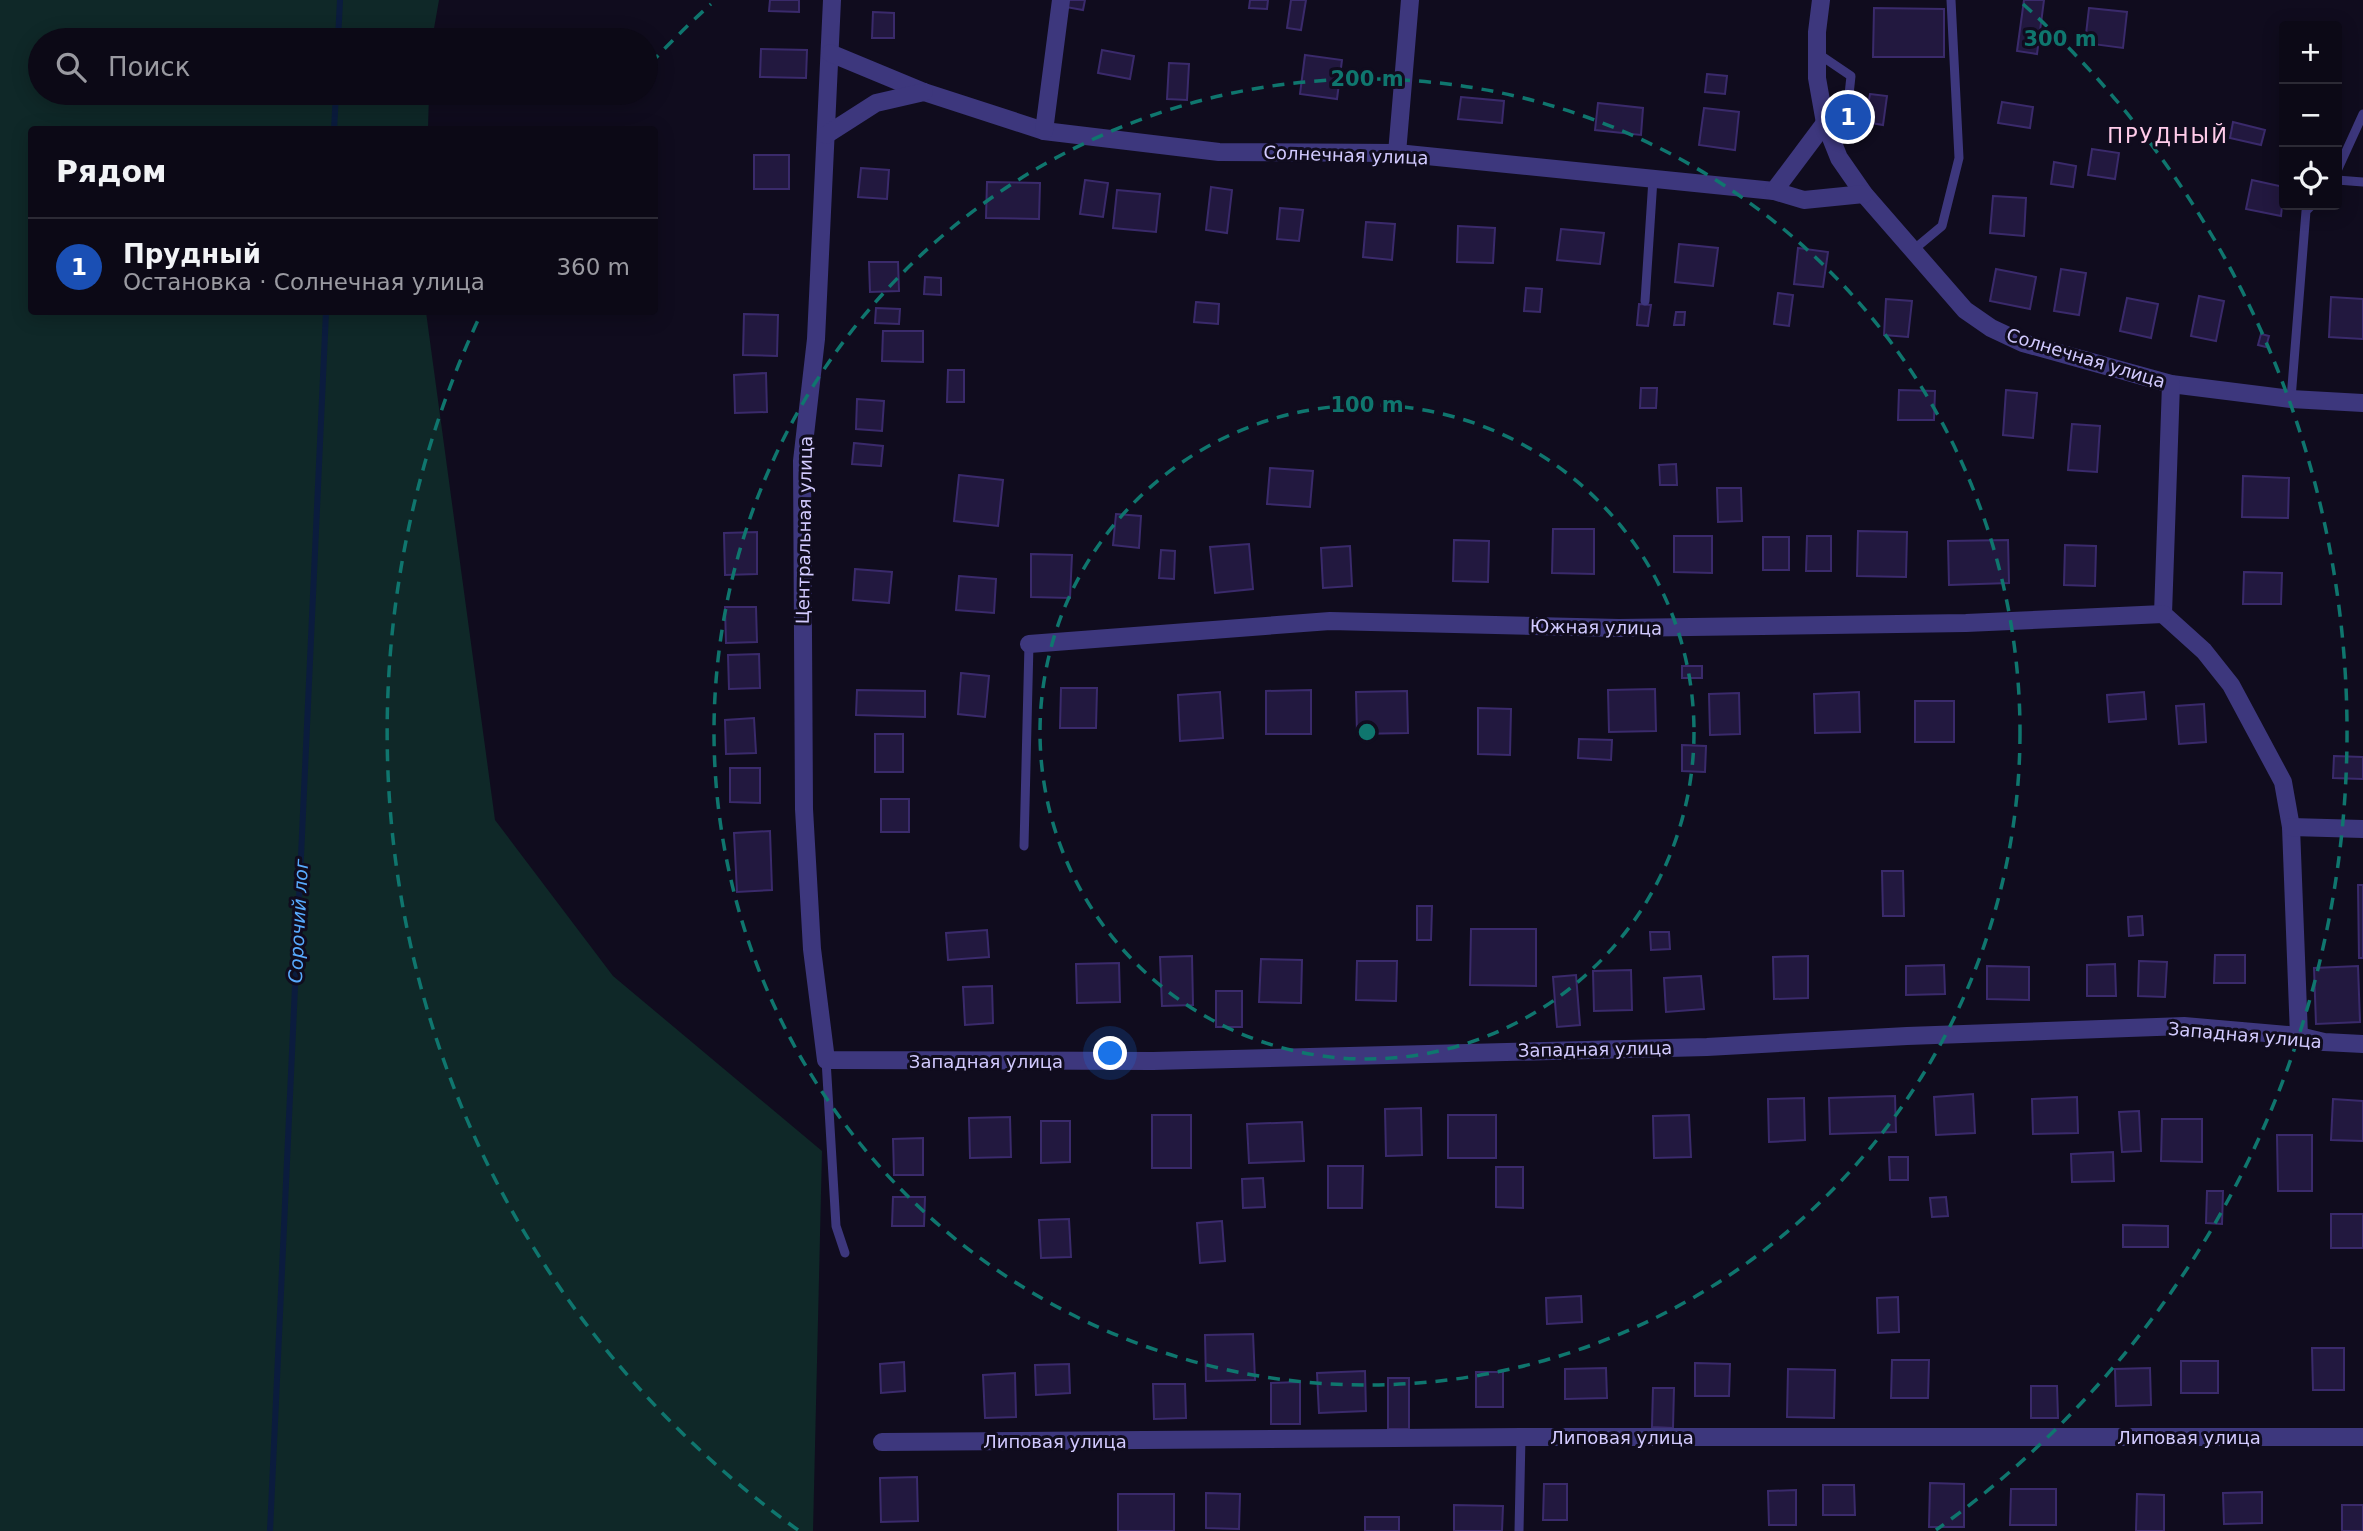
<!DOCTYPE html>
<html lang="ru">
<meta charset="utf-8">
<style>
body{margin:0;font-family:"DejaVu Sans",sans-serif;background:#1a1723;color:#f1f3f6}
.controls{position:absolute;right:21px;top:21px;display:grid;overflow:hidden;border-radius:7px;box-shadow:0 4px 18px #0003}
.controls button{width:63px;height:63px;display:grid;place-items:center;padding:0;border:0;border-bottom:2px solid #2c2a35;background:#0c0916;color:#f1f3f6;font:35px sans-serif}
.you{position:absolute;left:1111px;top:1054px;width:24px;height:24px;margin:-18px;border:5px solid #fff;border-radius:50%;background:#1a73e8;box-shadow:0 0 0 10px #1a73e833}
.badge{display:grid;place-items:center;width:46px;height:46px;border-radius:50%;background:#d93025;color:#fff;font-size:23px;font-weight:700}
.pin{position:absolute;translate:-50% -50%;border:4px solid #fff;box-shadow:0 2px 7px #0006}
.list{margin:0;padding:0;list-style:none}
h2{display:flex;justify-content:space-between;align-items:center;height:91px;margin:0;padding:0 28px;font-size:30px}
h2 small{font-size:23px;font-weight:400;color:#9a9aa1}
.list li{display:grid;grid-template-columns:46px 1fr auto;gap:21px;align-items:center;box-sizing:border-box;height:98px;padding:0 28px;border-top:2px solid #2c2a35}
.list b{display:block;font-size:26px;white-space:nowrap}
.list p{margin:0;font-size:23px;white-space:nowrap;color:#9a9aa1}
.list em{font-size:23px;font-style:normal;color:#9a9aa1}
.icon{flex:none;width:38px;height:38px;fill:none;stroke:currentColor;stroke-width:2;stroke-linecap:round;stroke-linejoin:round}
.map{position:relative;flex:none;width:2363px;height:1531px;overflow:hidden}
.search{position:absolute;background:#0c0916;box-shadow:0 4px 18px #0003;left:28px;top:28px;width:630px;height:77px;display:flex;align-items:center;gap:18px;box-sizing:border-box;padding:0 24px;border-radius:38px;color:#9a9aa1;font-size:26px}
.panel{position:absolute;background:#0c0916;box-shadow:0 4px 18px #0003;left:28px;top:126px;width:630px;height:189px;border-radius:7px}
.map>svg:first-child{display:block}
</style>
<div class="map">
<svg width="2363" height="1531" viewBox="0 0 2363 1531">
<rect width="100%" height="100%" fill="#100c1e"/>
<path fill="#0f2828" d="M0,0H439L432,40H40V93H429L428,129L32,130V312H426L495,820L613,976L822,1151L813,1531H0Z"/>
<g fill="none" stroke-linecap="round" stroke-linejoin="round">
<g stroke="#0b1c3e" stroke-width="6">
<path d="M338,40L340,0"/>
<path d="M334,130L336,93"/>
<path d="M270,1531L326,312"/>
</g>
</g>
<g fill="#22183f" stroke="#3a2a6b" stroke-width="2">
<path d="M770,0H799V12L769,11Z"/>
<path d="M1067,0H1085L1083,10L1066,7Z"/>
<path d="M1250,0H1268L1267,9L1249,8Z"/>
<path d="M1291,0H1306L1301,30L1287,28Z"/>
<path d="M2024,0H2044L2037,54L2017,51Z"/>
<path d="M1874,8L1944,9V57H1873Z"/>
<path d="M2089,8L2127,12L2123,48L2085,43Z"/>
<path d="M873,12L894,13V38H872Z"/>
<path d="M761,49L807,50L806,78L760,77Z"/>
<path d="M1102,50L1134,56L1130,79L1098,73Z"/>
<path d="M1305,55L1342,60L1337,99L1300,94Z"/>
<path d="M1169,63L1189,64L1187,100L1167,99Z"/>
<path d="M1707,74L1727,76L1725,94L1705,92Z"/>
<path d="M1870,94L1887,96L1883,125L1865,122Z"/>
<path d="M1461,97L1504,101L1502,123L1458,119Z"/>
<path d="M2002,102L2033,107L2030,128L1998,123Z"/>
<path d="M1598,103L1643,108L1641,135L1595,130Z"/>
<path d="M1704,108L1739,112L1735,150L1699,145Z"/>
<path d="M2233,122L2265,130L2261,145L2230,138Z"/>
<path d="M2092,149L2119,153L2115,179L2088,175Z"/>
<rect x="754" y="155" width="35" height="34"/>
<path d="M2054,162L2076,166L2073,187L2051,184Z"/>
<path d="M861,168L889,170L887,199L858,197Z"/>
<path d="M1085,180L1108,183L1103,217L1080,214Z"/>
<path d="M2252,180L2284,187L2281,216L2246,209Z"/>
<path d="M987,182L1040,183L1039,219L986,218Z"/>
<path d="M1211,187L1232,190L1227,233L1206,230Z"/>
<path d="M1117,190L1160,194L1156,232L1113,228Z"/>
<path d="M1993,196L2026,198L2024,236L1990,233Z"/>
<path d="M1280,208L1303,210L1299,241L1277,239Z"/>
<path d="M1366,222L1395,224L1392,260L1363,257Z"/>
<path d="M1458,226L1495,228L1493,263L1457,262Z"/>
<path d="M1561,229L1604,233L1600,264L1557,260Z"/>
<path d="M1679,244L1718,248L1713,286L1675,282Z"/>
<path d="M1798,248L1828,252L1823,287L1794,284Z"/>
<path d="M869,262H898L899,291L870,292Z"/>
<path d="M1996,269L2036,277L2030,309L1990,301Z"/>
<path d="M2061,269L2086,273L2079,315L2054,311Z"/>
<path d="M925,277L941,278V295L924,294Z"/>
<path d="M1526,288L1542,289L1540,312L1524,311Z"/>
<path d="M1778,293L1793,295L1789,326L1774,324Z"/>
<path d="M2199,296L2224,301L2216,341L2191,336Z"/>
<path d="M2331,297L2363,299V339L2329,337Z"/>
<path d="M2127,298L2158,304L2151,338L2120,331Z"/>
<path d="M1886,299L1912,301L1908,337L1884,335Z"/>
<path d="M1196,302L1219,304L1218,324L1194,322Z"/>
<path d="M1639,304L1651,305L1648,326L1637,325Z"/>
<path d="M876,308L900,309L899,324L875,323Z"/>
<path d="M1676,312H1685L1684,325H1674Z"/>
<path d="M744,314L778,315L777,356L743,355Z"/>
<path d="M883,331H923V362L882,361Z"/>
<path d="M2261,334L2269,336L2266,347L2258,345Z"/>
<path d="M948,370H964V402H947Z"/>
<path d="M766,373L767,412L735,413L734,375Z"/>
<path d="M1641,388H1657L1656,408H1640Z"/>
<path d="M1899,390L1935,391L1934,420H1898Z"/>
<path d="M2006,390L2037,393L2033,438L2003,435Z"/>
<path d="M857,399L884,401L882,431L856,429Z"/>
<path d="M2072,424L2100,426L2097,472L2068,470Z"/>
<path d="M854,443L883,446L881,466L852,464Z"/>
<path d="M1676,464L1677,485H1660L1659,465Z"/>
<path d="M1270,468L1313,471L1310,507L1267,504Z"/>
<path d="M959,475L1003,480L998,526L954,521Z"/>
<path d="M2243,476L2289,478L2288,518L2242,517Z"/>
<path d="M1717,488H1741L1742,521L1718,522Z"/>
<path d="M1116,514L1141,516L1139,548L1113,545Z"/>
<path d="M1553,529H1594V574L1552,573Z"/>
<path d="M1858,531L1907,532L1906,577L1857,576Z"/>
<path d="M757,532V574L725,575L724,533Z"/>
<path d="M1674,536H1712V573L1674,572Z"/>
<path d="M1807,536H1831V571H1806Z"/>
<rect x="1763" y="537" width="26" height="33"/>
<path d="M1454,540L1489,541L1488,582L1453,581Z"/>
<path d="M2008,540L2009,583L1949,585L1948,541Z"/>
<path d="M1249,544L1253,589L1215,593L1210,547Z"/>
<path d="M2065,545L2096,546L2095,586L2064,585Z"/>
<path d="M1350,546L1352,586L1323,588L1321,548Z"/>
<path d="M1161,550L1175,551L1174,579L1159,578Z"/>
<path d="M1031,554L1072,555L1070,598L1031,597Z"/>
<path d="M855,569L892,572L889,603L853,600Z"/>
<path d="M2244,572L2282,573L2281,604H2243Z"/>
<path d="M959,576L996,579L994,613L956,610Z"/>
<path d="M725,607H756L757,642L726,643Z"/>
<path d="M759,654L760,688L729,689L728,655Z"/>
<rect x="1682" y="666" width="20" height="12"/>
<path d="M961,673L989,676L985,717L958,714Z"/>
<path d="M1061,688H1097L1096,728H1060Z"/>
<path d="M1655,689L1656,731L1609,732L1608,690Z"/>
<path d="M857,690L925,691V717L856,715Z"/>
<path d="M1311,690V734H1266V691Z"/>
<path d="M1407,691L1408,733L1357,734L1356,692Z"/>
<path d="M1220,692L1223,738L1180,741L1178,695Z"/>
<path d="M1859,692L1860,732L1815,733L1814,694Z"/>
<path d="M2144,692L2146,719L2109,722L2107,695Z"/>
<path d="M1739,693L1740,734L1710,735L1709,694Z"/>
<rect x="1915" y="701" width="39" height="41"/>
<path d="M2204,704L2206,742L2179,744L2176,706Z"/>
<path d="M1478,708L1511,709L1510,755L1478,754Z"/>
<path d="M754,718L756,753L726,754L725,720Z"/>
<rect x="875" y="734" width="28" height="38"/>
<path d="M1579,739L1612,740L1611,760L1578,758Z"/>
<path d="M1682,745L1706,746L1705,772L1682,771Z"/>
<path d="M2334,756L2363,757V779L2333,778Z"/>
<path d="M730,768H760V803L730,802Z"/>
<rect x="881" y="799" width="28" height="33"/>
<path d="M770,831L772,890L737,892L734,833Z"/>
<path d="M1882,871H1903L1904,916H1883Z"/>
<path d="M2358,885H2363V958H2359Z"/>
<path d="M1417,906H1432L1431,940H1417Z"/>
<path d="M2142,916L2143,935L2129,936L2128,917Z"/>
<path d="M1471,929H1536V986L1470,985Z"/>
<path d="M987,930L989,957L948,960L946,933Z"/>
<path d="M1650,932H1669L1670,949L1651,950Z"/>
<path d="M2215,955H2245V983H2214Z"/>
<path d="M1192,956L1193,1005L1162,1006L1160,957Z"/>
<path d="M1808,956V998L1774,999L1773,957Z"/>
<path d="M1261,959L1302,960L1301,1003L1259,1002Z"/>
<path d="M1357,961H1397L1396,1001L1356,1000Z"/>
<path d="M2139,961L2167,962L2165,997L2138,996Z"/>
<path d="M1119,963L1120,1002L1077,1003L1076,964Z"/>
<path d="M2115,964L2116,996H2087V965Z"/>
<path d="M1944,965L1945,994L1906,995V966Z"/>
<path d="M1987,966L2029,967V1000L1987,999Z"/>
<path d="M2358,966L2360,1022L2316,1024L2314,968Z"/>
<path d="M1631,970L1632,1010L1594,1011L1593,971Z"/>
<path d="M1576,975L1580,1025L1557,1027L1553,977Z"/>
<path d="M1701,976L1704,1009L1666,1012L1664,978Z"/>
<path d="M992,986L993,1023L965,1025L963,987Z"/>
<rect x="1216" y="991" width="26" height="36"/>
<path d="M1973,1094L1975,1133L1936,1135L1934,1097Z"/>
<path d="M1895,1096L1896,1132L1830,1134L1829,1098Z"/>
<path d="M2077,1097L2078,1133L2033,1134L2032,1099Z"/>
<path d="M1804,1098L1805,1140L1769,1142L1768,1099Z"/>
<path d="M2333,1099L2363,1101V1141L2331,1140Z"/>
<path d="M1421,1108L1422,1155L1386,1156L1385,1109Z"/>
<path d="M2139,1111L2141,1151L2122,1152L2119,1112Z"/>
<rect x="1152" y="1115" width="39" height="53"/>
<rect x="1448" y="1115" width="48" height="43"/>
<path d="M1689,1115L1691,1157L1654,1158L1653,1116Z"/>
<path d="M1010,1117L1011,1157L970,1158L969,1118Z"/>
<path d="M2162,1119H2202V1162L2161,1161Z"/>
<path d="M1041,1121H1070V1162L1041,1163Z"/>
<path d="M1302,1122L1304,1161L1249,1163L1247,1124Z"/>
<path d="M2277,1135H2312V1191H2278Z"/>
<path d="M923,1138V1175H894L893,1139Z"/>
<path d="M2113,1152L2114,1181L2072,1182L2071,1154Z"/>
<path d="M1889,1157H1908V1180H1890Z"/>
<path d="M1328,1166H1363L1362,1208H1328Z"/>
<path d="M1496,1167H1523V1208L1496,1207Z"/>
<path d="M1263,1178L1265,1207L1243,1208L1242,1179Z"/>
<path d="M2207,1191H2223L2222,1224L2206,1223Z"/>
<path d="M893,1197H925L924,1226H892Z"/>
<path d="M1946,1197L1948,1216L1932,1217L1930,1198Z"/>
<rect x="2331" y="1214" width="32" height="34"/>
<path d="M1069,1219L1071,1257L1041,1258L1039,1220Z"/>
<path d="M1222,1221L1225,1261L1200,1263L1197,1223Z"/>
<path d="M2123,1225L2168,1226V1247H2123Z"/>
<path d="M1581,1296L1582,1322L1547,1324L1546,1298Z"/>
<path d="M1898,1297L1899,1332L1878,1333L1877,1298Z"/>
<path d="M1253,1334L1255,1380L1206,1381L1205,1335Z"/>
<path d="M2312,1348H2344V1390H2313Z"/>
<path d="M1892,1360H1929L1928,1398H1891Z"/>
<rect x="2181" y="1361" width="37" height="32"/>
<path d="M904,1362L905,1391L881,1393L880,1364Z"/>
<path d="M1695,1363L1730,1364L1729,1396H1695Z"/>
<path d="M1069,1364L1070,1393L1036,1395L1035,1365Z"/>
<path d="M1606,1368L1607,1398L1565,1399V1369Z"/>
<path d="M2150,1368L2151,1405L2116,1406L2115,1369Z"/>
<path d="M1788,1369L1835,1370L1834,1418L1787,1417Z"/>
<path d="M1365,1371L1366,1411L1319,1413L1317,1373Z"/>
<rect x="1476" y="1372" width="27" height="35"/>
<path d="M1015,1373L1016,1417L985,1418L983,1375Z"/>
<rect x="1388" y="1378" width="21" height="51"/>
<path d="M1300,1382V1424H1271V1383Z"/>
<path d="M1153,1384H1185L1186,1418L1154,1419Z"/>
<path d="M2031,1386H2057L2058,1418H2031Z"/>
<path d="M1653,1388H1674L1673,1428L1652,1427Z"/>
<path d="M917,1477L918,1521L881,1522L880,1478Z"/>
<path d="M1930,1483L1964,1484V1527H1929Z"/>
<path d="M1544,1484H1567V1520H1543Z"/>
<path d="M1823,1485H1854L1855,1515H1823Z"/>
<path d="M2011,1489H2056V1525H2010Z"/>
<path d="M1796,1490V1525H1769L1768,1491Z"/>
<path d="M2262,1492V1523L2224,1524L2223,1493Z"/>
<path d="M1206,1493L1240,1494L1239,1529L1206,1528Z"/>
<rect x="1118" y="1494" width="56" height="37"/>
<path d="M2137,1494L2164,1495V1531H2136Z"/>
<path d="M1454,1505L1503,1506L1502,1531H1454Z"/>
<rect x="2342" y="1505" width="21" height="26"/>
<rect x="1365" y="1517" width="34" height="14"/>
</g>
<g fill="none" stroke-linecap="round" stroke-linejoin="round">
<g stroke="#3d377d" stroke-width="9">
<path d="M1817,53L1851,76L1845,132L1830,134"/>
<path d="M2337,171L2363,114"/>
<path d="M2337,180L2363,182"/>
<path d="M1912,251L1942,226L1959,158L1951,0"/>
<path d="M1645,301L1653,179"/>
<path d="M2291,399L2306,211L2312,205"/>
<path d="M1024,846L1029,644"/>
<path d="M826,1060L836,1226L845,1253"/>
<path d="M1519,1531L1521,1437"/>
</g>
<g stroke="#3d377d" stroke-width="18">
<path d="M832,0L816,339L802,461L804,809L812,949L826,1060L1153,1061L1707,1047L1907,1036L2184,1026L2299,1036L2324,1042L2363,1044"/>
<path d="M1821,0L1817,32V78L1825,123L1839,158L1864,194L1965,310L1991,328L2023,343L2171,384L2291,399L2363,403"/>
<path d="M830,53L924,92L1044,131L1219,152L1397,153L1774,191"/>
<path d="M1825,123L1774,191L1804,200L1864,194"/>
<path d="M1044,131L1061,0"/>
<path d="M826,135L876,103L924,92"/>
<path d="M1397,153L1410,0"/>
<path d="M2171,384L2163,614L2204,651L2231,685L2283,782L2291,827L2299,1036"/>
<path d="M1029,644L1330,621L1619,628L1966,623L2163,614"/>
<path d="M2291,827L2363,829"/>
<path d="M882,1442L1521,1437H2363"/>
</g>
</g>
<g fill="none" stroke="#0f766e" stroke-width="3.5" stroke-dasharray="12 9">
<circle cx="1367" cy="732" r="327"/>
<circle cx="1367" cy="732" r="653"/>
<path d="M798 1530A980 980 0 0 1 479 318M650 64A980 980 0 0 1 711 4M2023 4A980 980 0 0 1 1936 1530"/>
</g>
<g text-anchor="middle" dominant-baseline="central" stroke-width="6" stroke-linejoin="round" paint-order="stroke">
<g font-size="18" fill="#d2caff" stroke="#100c1e">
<text transform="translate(1346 155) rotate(2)">Солнечная улица</text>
<text transform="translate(2086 358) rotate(17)">Солнечная улица</text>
<text transform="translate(804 530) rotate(-89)">Центральная улица</text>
<text transform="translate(1596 627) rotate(1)">Южная улица</text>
<text transform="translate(2245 1035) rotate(5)">Западная улица</text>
<text transform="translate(1595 1049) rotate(-1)">Западная улица</text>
<text x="986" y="1061">Западная улица</text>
<text x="1622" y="1437">Липовая улица</text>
<text x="2189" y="1437">Липовая улица</text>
<text x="1055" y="1441">Липовая улица</text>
</g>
<g font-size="19" font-style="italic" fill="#58aafe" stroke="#100c1e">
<text transform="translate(298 921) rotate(-87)">Сорочий лог</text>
</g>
<g font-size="21" letter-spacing="2" fill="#ffccea" stroke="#100c1e">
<text x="2168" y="136">ПРУДНЫЙ</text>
</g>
</g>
<circle cx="1367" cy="732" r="10" fill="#0f766e" stroke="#100c1e" stroke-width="3.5"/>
<g font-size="21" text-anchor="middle" font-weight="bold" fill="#0f766e" stroke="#100c1e" stroke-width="6" stroke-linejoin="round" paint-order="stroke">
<text x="2060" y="46">300 m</text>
<text x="1367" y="86">200 m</text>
<text x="1367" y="412">100 m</text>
</g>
</svg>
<div class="controls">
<button>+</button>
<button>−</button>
<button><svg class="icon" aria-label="locate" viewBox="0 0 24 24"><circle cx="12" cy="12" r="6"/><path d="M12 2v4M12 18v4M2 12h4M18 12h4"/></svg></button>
</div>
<div class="you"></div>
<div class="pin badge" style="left:1848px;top:117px;background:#1a4fb4">1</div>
<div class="search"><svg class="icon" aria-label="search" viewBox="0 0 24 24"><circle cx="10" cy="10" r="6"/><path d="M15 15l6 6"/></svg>Поиск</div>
<section class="panel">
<h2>Рядом<small></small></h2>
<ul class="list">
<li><span class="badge" style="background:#1a4fb4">1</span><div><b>Прудный</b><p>Остановка · Солнечная улица</p></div><em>360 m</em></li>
</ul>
</section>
</div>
